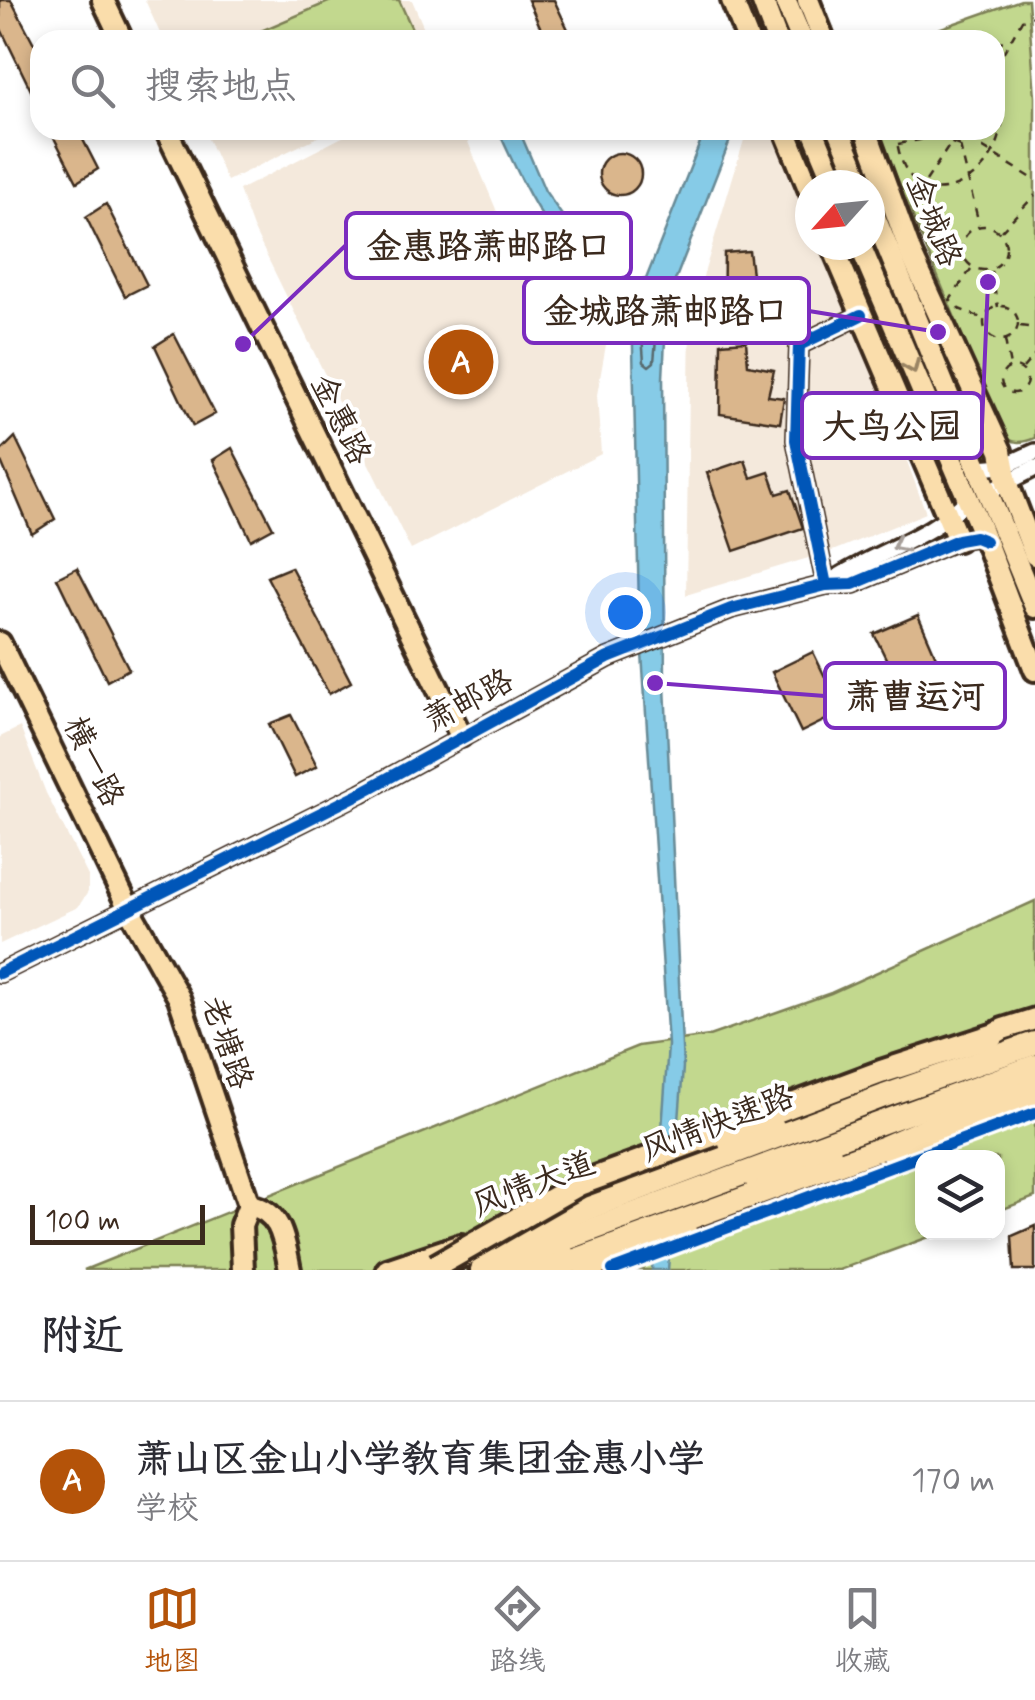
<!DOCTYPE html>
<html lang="zh">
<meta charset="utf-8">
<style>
body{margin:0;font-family:Mynerve,"LXGW WenKai TC",sans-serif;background:#f7f7f7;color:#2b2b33}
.controls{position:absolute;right:30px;bottom:30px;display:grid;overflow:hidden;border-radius:20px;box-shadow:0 5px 15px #0003}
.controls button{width:90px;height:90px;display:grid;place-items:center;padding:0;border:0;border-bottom:2px solid #e1e1e2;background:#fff;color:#2b2b33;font:50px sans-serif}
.compass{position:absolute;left:795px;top:170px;width:90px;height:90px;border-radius:50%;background:#fff;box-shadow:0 5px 15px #0003;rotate:243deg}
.scale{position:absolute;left:30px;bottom:25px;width:175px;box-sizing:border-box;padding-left:10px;border:5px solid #3b2a1e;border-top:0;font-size:28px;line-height:35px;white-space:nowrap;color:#3b2a1e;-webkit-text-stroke:8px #fff;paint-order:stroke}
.you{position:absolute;left:625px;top:612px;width:35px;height:35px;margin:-25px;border:8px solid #fff;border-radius:50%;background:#1a73e8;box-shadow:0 0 0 15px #1a73e833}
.badge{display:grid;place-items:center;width:65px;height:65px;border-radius:50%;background:#b45309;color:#fff;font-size:32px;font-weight:700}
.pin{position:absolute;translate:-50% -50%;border:5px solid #fff;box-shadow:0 2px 10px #0006}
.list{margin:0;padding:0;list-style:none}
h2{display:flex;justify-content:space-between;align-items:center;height:130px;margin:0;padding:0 40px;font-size:42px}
h2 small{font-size:32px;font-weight:400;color:#7c7c81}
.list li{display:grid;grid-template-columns:65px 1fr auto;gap:30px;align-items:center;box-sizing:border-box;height:160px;padding:0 40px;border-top:2px solid #e1e1e2}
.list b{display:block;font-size:38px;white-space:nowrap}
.list p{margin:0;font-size:32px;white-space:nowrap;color:#7c7c81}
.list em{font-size:32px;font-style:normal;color:#7c7c81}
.icon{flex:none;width:55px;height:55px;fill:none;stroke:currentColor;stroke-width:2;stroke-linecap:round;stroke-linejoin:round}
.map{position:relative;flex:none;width:1035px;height:1270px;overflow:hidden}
.search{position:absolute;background:#fff;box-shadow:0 5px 15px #0003;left:30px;right:30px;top:30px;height:110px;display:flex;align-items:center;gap:25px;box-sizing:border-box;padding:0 35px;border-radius:30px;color:#7c7c81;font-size:38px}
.sheet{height:290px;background:#fff}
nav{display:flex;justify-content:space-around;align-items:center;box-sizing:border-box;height:140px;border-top:2px solid #e1e1e2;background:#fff;font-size:28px;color:#7c7c81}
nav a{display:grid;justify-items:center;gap:5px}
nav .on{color:#b45309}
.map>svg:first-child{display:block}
</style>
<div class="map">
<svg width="1035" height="1270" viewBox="0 0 1035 1270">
<rect width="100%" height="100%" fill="#fff"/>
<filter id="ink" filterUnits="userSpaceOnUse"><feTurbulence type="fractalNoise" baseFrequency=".01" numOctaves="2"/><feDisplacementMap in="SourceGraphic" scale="20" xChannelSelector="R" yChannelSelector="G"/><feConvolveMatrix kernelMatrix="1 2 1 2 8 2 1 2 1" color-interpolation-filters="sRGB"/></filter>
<g filter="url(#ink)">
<g fill="#f4e9dc">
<path d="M145,0H412L429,40H163Z"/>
<path d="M204,130H332L227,181Z"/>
<path d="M356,130H463L505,231L566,300L609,328L597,395L601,454L411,550L253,228L239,190Z"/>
<path d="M747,130H786L810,195V245H828L926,513L835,550L686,595L690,320Z"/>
<path d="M20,727L46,793L88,876V892L78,907L0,944V737Z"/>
</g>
<g fill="#c2d88e" stroke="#7e8156" stroke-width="2.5">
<path d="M333,0H399L417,40H240Z"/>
<path d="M1021,0H1028L1035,97V438C1023,443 1013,445 1003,434L877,130H995V40H907Z"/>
<path d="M1035,901V1197L998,1211V1158H922V1232L940,1233L839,1270H84L638,1046L709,1036L831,993Z"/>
</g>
<path fill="#86cbe7" stroke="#688b97" stroke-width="2.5" d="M498,130H519L545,191L584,247L635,282L646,279L705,130H734L667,301L663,378L665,686L683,1067L668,1270H652L668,1045L639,608L632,304C560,264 531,202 498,130Z"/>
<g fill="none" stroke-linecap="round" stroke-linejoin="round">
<path stroke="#596a6e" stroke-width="2.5" d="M655,286L660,292L654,362L649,366L644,362L639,295Z"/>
</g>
<g fill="#dab68c" stroke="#3b2a1e" stroke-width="2.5">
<path d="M0,0H11L40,55V109L0,27Z"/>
<path d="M528,0H554L573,40H546Z"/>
<path d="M50,130H78L98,169L77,182Z"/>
<circle cx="620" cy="174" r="21"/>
<path d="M106,204L147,285L125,296L86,217Z"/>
<path d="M749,251L752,274L777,279L770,305L788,308L783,332L723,323L724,253Z"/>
<path d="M174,334L215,414L193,426L155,346Z"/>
<path d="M746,341L748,365L774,370L768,396L784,398L780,423L720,414L721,343Z"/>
<path d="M15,437L55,519L32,534L0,459V452Z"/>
<path d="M232,448L273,528L251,540L213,460Z"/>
<path d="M745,460L751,478L769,472L777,494L790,490L803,528L734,551L707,473Z"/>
<path d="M291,567L351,682L329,694L267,577Z"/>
<path d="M77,568L129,669L107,681L57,578Z"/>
<path d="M918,615L937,659L896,679L874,634Z"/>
<path d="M813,652L842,712L801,732L772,672Z"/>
<path d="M291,715L317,766L295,777L269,724Z"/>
<path d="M1035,1226V1270H1014L1012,1236Z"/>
</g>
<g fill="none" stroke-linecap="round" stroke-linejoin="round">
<defs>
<g id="minor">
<path d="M978,468L1004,466L1035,452"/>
<path d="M998,487L1035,468"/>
<path d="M829,583C873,552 931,539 968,499"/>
<path d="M826,585L796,440L799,345L861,315"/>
<path d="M0,973L361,793L608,658L731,609L826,585L853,584L958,540L975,537L985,541"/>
</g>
<g id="major">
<path d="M103,0L122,40"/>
<path d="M732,0L748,40"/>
<path d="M762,0L777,40"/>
<path d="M785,0L802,40"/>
<path d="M808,0L824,40"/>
<path d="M166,130L461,736"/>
<path d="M785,130L810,191"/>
<path d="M813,130L836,185"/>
<path d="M839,130L862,185"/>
<path d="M866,130L911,254L1001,451L1007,482L1035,555"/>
<path d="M870,205L1035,607"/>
<path d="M832,245L958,540"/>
<path d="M860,245L981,529L1035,670"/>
<path d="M0,643L129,909L179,998L249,1205"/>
<path d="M981,1042L1003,1029L1035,1019"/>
<path d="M958,1112L1035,1083"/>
<path d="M892,1155L1035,1101"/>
<path d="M756,1182L831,1153"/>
<path d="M548,1211L774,1126"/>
<path d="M243,1270L241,1225L249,1205C282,1211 284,1241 290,1270"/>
<path d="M387,1270L461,1245"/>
<path d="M519,1270L564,1254"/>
<path d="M585,1270L686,1231"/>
</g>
<g id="highway">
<path d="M715,1134L881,1072L992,1036"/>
<path d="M425,1270L884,1096L1035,1043"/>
<path d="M482,1270L1035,1066"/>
<path d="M548,1270L884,1147L972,1109"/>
</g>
</defs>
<use href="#minor" stroke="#3b2a1e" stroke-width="22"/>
<use href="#major" stroke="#3b2a1e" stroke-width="28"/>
<use href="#highway" stroke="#3b2a1e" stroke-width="30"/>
<g stroke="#3b2a1e" stroke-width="2.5" stroke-dasharray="8 8" stroke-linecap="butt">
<path d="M933,40L960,36L982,40"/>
<path d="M995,42L1008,41"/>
<path d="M995,67L1022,20L1034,16"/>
<path d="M896,130C902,247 1035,170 995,83"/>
<path d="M945,130L947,141L960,146L968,141L971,130"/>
<path d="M969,139L1035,180"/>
<path d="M898,144L945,135"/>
<path d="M960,146L979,224"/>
<path d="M926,181L949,146"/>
<circle cx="984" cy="248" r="22"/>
<path d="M1001,231L1035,195"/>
<path d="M971,269L950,300L959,309L984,319"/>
<path d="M991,271L998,307"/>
<circle cx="1001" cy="323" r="17"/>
<path d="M1020,326L1035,328"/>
<path d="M1005,340L1010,366"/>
<circle cx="1014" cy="380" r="13"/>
<path d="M1023,368L1035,354"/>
</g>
<use href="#minor" stroke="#fff" stroke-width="15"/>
<use href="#major" stroke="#faddab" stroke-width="20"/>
<use href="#highway" stroke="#faddab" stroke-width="22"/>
<defs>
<path id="highway-bridge" d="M436,1266L579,1184L715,1134"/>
</defs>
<use href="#highway-bridge" stroke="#3b2a1e" stroke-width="30" stroke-linecap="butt"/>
<use href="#highway-bridge" stroke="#faddab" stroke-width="22"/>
<defs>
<g id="cycleway">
<path d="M826,585L796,440L799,345L861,315"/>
<path d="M0,973L361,793L608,658L731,609L826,585L853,584L958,540L975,537L985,541"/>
<path d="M613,1270L1035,1113"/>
</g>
</defs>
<use href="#cycleway" stroke="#fff" stroke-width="19"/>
<use href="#cycleway" stroke="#0057b8" stroke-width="12"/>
</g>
<defs><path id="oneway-chevron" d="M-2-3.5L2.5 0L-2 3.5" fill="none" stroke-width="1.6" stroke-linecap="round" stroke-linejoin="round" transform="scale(2.5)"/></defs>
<use stroke="#9a8464" href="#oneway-chevron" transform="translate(912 367) rotate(67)"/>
<use stroke="#a79f9a" href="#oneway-chevron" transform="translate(899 545) rotate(152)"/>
</g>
<g text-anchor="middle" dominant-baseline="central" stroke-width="8" stroke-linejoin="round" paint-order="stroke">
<g font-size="32" fill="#3b2a1e" stroke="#fff">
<text transform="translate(933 221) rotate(68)">金城路</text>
<text transform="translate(340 420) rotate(64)">金惠路</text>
<text transform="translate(469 701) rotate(-28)">萧邮路</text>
<text transform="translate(93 762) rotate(64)">横一路</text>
<text transform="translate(226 1043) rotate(71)">老塘路</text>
<text transform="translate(718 1124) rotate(-21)">风情快速路</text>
<text transform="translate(534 1185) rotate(-21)">风情大道</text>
</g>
</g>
<path fill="none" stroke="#7b2cbf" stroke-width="4" d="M243 344L346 245M938 332L809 311M988 282L982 425M655 683L825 696"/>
<g fill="#7b2cbf" stroke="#fff" stroke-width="4">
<circle cx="243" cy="344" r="10"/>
<circle cx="938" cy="332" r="10"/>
<circle cx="988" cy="282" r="10"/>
<circle cx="655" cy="683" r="10"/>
</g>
<g fill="#fff" stroke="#7b2cbf" stroke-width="4">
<rect x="346" y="213" width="285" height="65" rx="10"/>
<rect x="524" y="278" width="285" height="65" rx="10"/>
<rect x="802" y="393" width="180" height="65" rx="10"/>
<rect x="825" y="663" width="180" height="65" rx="10"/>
</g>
<g font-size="35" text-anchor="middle" font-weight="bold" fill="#3b2a1e">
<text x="489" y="258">金惠路萧邮路口</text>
<text x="666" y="323">金城路萧邮路口</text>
<text x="892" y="438">大鸟公园</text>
<text x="915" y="708">萧曹运河</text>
</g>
</svg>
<div class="controls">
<button><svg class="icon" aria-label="layers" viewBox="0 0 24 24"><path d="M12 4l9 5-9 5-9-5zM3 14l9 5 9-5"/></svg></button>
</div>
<svg class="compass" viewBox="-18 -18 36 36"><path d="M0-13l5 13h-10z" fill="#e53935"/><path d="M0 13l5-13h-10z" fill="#7c7c81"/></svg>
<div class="scale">100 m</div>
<div class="you"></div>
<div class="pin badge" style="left:461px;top:362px">A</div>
<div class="search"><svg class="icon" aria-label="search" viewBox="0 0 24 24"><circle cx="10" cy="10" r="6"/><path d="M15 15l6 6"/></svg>搜索地点</div>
</div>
<section class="sheet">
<h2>附近<small></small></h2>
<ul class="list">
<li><span class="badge">A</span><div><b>萧山区金山小学教育集团金惠小学</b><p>学校</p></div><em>170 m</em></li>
</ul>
</section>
<nav>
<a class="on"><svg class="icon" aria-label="map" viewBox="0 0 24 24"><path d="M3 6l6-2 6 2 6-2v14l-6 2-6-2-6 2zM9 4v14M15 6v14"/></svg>地图</a>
<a><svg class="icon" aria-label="directions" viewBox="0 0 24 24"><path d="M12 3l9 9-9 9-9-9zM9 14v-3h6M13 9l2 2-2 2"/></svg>路线</a>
<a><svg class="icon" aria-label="saved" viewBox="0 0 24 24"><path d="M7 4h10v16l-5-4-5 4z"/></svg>收藏</a>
</nav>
